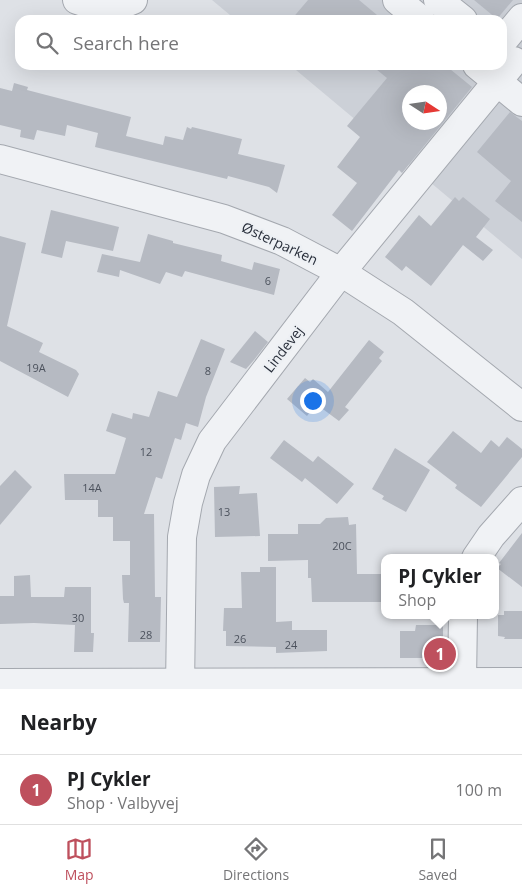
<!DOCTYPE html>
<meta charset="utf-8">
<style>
body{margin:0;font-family:"Open Sans",sans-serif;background:#f6f6f6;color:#202124}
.compass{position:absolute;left:402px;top:85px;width:45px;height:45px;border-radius:50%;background:#fff;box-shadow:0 5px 20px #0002;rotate:102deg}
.you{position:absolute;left:312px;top:400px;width:18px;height:18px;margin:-12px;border:4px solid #fff;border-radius:50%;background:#1a73e8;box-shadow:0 0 0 8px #1a73e833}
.badge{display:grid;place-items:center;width:32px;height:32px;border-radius:50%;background:#be505d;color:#fff;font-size:16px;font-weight:700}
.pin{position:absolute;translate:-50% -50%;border:2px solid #fff;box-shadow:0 1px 5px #0006}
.popup{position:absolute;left:381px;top:554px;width:118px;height:65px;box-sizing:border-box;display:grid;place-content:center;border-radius:10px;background:#fff;filter:drop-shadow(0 1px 4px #0005);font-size:16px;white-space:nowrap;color:#757577}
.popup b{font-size:19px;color:#202124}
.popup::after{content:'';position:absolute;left:50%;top:100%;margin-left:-10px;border:10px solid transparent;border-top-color:#fff}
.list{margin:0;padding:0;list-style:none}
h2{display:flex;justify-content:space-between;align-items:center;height:65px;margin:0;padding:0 20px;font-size:21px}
h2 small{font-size:16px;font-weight:400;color:#757577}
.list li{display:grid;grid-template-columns:32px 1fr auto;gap:15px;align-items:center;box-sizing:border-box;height:70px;padding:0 20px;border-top:1px solid #e0e0e0}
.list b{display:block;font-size:19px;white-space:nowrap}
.list p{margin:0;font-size:16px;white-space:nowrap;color:#757577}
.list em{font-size:16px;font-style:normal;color:#757577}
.icon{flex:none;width:28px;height:28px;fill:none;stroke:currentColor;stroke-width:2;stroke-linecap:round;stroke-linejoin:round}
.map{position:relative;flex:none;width:522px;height:689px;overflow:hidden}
.search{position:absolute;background:#fff;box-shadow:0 5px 20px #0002;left:15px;right:15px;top:15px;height:55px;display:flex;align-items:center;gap:12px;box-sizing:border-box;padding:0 18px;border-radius:15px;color:#757577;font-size:19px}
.sheet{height:135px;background:#fff}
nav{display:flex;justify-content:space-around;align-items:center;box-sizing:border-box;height:70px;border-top:1px solid #e0e0e0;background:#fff;font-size:14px;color:#757577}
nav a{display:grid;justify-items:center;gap:2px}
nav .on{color:#be505d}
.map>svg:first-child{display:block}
</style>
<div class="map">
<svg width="522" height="689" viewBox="0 0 522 689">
<rect width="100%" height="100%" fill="#dee1e6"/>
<path fill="#ccd0d7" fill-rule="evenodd" d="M212,0H522V259L290,65H502V20H236ZM410,92H440V122H410Z"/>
<g fill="#b6bac2" fill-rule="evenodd">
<path d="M308,0H359L383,20H291Z"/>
<path d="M474,0H513L497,19Z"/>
<path d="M371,65H445L472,87L402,173L399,170L352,231L332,215L357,183L337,167L360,137L347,126L387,78ZM410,92H440V122H410Z"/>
<path d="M14,83L28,87L27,90L131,117L126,136L163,145L165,136L183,140L187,127L191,129L192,127L242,139L238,154L285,165L277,193L269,187L228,176L227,179L95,147L98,133L67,125L65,136L37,130L34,140L20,137L21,130L0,125V88L12,91Z"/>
<path d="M510,112L522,121V222L495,201L511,181L477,152Z"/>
<path d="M455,197L459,201L463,197L490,219L476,237L493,250L483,261L463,245L431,286L406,266L402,271L385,257L419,215L431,226Z"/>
<path d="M51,210L119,227L113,251L66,241L62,258L41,253Z"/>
<path d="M148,234L173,241V243L222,255L221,261L252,270L254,262L280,269L274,295L185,271L182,277L166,272L160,284L120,270L119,277L97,272L102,254L140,262Z"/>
<path d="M0,236L26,243L7,326L43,343L39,352L76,370L79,374L68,397L0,361Z"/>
<path d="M255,331L268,342L254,360L246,369L230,362Z"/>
<path d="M201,339L225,349L206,397L198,427L186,423L181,440L175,438L162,479L156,477L144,514H154L155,597H161L160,642H128L129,603H124L123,599L122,575H130V541H113V517H98V500H65L64,474H115L126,438L106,431L112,413L132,419L133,413L149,417L158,391L177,397Z"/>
<path d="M369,340L384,352L379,358L382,361L345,407L349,410L339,421L316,404L307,416L287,399L305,378L310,382L313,379L328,392Z"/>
<path d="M453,431L481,453L491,440L499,447L507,437L522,449V457L481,507L455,488L457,485L427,462Z"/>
<path d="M284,440L313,462L318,456L354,484L337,504L305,478L302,482L270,458Z"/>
<path d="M395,448L430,470L406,512L382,499L384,496L372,489Z"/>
<path d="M15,470L32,487L0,525V486Z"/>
<path d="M240,486L239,494L257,493L260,536L215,537L214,487Z"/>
<path d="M348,517L349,525L356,524L357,574H385V602H312L311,578H308V560L268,561V534H298V524H320L326,518Z"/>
<path d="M522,533V587L497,568L501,564L499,563Z"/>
<path d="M260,567H276V622L292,621V630H327V651L276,653V647L226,646V631H223L224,608H242L241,572H260Z"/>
<path d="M30,575L31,597H64L65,587H91V633H94L93,652H74L75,625L34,623L0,624V596H14V576Z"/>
<path d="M504,611H522V639H504L505,637L498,636V615H504Z"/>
<path d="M416,625H443V653L438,658H400V631H415Z"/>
</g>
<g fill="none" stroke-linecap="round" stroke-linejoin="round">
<defs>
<g id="minor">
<path d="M77,0L108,10L133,0"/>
<path d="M397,0L421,20"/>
<path d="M438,0L463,20"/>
<path d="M502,42L522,18"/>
<path d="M477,65L522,102"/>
<path d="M0,159L224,219L282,241L341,272L403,312L522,407"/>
<path d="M476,558L491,536L522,501"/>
<path d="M462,682L463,615"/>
<path d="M0,683L522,682"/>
<path d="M180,689L182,537L188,503L196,475L212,441L341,272L514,61"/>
</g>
</defs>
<use href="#minor" stroke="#a4a8af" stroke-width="30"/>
<use href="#minor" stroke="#f0f2f5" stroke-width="28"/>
</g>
<g text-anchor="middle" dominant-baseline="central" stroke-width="4.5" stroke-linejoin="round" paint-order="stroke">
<g font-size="11" fill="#4c525d">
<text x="268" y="280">6</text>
<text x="36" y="367">19A</text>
<text x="208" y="370">8</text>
<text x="146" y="451">12</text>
<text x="92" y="487">14A</text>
<text x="224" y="511">13</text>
<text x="342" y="545">20C</text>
<text x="78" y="617">30</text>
<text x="146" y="634">28</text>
<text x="240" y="638">26</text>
<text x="291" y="644">24</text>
</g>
<g font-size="14" fill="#292f3b" stroke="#edf0f4">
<text transform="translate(280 243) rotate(25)">Østerparken</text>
<text transform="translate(283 349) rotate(-52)">Lindevej</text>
</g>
</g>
</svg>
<svg class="compass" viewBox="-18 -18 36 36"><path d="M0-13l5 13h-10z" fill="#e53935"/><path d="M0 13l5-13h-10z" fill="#757577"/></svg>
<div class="you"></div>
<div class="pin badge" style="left:440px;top:654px">1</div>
<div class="popup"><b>PJ Cykler</b>Shop</div>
<div class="search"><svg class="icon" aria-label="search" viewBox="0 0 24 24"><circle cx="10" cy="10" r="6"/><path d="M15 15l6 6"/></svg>Search here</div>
</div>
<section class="sheet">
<h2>Nearby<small></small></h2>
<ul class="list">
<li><span class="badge">1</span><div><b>PJ Cykler</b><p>Shop · Valbyvej</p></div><em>100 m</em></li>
</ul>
</section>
<nav>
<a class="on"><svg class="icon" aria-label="map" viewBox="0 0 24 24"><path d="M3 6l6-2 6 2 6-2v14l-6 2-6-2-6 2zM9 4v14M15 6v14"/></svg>Map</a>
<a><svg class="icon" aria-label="directions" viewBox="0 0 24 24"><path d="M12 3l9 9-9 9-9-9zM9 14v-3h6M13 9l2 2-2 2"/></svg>Directions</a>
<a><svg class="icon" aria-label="saved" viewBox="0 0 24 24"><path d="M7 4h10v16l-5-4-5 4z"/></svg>Saved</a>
</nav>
